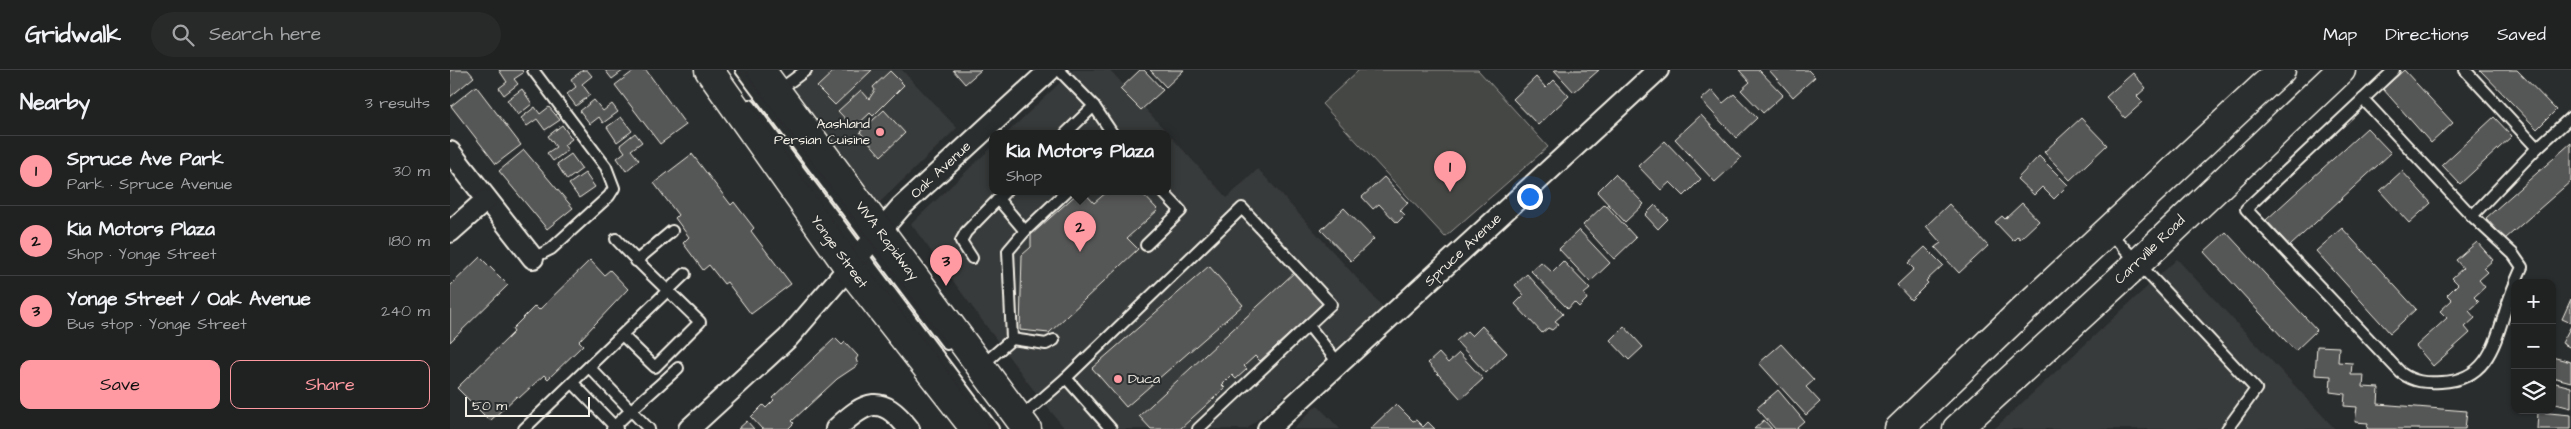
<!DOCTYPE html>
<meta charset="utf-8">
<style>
body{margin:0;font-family:"Architects Daughter",sans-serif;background:#282a2a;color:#f1f3f6}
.controls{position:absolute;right:15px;bottom:15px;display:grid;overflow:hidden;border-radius:10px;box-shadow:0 1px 4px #0004}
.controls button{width:45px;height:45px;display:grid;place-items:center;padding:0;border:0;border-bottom:1px solid #3d3f40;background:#202222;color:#f1f3f6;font:25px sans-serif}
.scale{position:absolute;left:15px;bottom:12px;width:125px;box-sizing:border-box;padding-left:5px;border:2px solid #f4f1e8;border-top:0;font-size:14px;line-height:18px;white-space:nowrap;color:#f4f1e8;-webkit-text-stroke:4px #2a2d2e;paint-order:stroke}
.you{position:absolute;left:1079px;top:126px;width:18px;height:18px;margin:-12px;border:4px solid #fff;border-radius:50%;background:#1a73e8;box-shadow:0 0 0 8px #1a73e833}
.badge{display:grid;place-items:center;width:32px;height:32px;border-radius:50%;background:#ff9aa2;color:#111;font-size:16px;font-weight:700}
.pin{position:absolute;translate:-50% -41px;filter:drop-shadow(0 1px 2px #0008)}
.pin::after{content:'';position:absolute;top:26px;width:18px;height:15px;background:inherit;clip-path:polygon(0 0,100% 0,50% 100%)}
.popup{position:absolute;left:539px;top:60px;width:182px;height:65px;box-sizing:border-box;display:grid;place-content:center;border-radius:10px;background:#202222;filter:drop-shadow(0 1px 4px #0005);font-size:16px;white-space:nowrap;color:#a2a4a5}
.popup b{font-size:19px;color:#f1f3f6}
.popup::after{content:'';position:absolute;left:50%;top:100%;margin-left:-10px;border:10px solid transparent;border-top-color:#202222}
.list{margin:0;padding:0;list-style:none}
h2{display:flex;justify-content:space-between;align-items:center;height:65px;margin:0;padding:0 20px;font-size:21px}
h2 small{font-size:16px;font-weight:400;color:#a2a4a5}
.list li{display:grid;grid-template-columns:32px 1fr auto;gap:15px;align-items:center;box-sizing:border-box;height:70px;padding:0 20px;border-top:1px solid #3d3f40}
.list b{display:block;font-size:19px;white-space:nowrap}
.list p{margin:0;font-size:16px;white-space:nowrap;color:#a2a4a5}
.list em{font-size:16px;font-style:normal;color:#a2a4a5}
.actions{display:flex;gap:10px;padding:15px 20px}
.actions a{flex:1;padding:11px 0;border:1px solid #ff9aa2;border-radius:10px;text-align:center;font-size:18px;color:#ff9aa2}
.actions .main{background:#ff9aa2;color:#111}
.icon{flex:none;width:28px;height:28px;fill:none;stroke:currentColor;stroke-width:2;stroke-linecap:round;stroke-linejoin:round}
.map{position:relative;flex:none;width:2121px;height:359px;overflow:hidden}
header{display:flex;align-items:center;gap:30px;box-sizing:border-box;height:70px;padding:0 25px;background:#202222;border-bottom:1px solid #3d3f40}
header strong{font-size:24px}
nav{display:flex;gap:28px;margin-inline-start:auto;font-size:18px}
.search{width:350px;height:45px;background:#282a2a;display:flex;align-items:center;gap:12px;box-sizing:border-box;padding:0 18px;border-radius:28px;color:#a2a4a5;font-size:19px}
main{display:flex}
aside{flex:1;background:#202222}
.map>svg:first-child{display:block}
</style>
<header>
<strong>Gridwalk</strong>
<div class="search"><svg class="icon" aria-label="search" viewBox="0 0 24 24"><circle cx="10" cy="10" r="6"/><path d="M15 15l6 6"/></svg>Search here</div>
<nav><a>Map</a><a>Directions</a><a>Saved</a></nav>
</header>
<main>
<aside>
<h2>Nearby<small>3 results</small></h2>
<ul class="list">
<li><span class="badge">1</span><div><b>Spruce Ave Park</b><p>Park · Spruce Avenue</p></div><em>30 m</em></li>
<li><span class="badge">2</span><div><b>Kia Motors Plaza</b><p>Shop · Yonge Street</p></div><em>180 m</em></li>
<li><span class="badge">3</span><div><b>Yonge Street / Oak Avenue</b><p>Bus stop · Yonge Street</p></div><em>240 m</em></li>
</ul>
<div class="actions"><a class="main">Save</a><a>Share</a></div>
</aside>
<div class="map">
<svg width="2121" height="359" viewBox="0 0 2121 359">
<rect width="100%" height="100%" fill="#2a2d2e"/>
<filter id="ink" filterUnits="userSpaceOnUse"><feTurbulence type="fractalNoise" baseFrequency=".02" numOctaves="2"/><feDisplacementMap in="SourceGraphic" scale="10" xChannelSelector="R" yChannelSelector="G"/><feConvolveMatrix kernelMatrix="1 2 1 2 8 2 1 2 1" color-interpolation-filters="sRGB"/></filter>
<g filter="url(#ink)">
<g fill="#373a3a">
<path d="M363,0H452L507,58L429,133L339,19Z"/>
<path d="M623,0H660L777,128L808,99L933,237L797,359H615L579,314L461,154L542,77V121H718V63H557Z"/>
<path d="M1727,189L1885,359H1544Z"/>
<path d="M867,335L890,359H843Z"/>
</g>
<path fill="#444645" stroke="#9c9c96" d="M909,0H1028L1098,77L995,167L872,34Z"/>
<g fill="#555756" stroke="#f4f1e8">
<path d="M0,0H18L24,7L0,27Z"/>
<path d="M49,0H72L73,3L64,9L68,14L54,25L49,18L57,12Z"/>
<path d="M133,0H137L142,6L132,14L140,25L126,36L117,24L126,17L121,9Z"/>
<path d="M155,0H174L162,9Z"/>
<path d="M185,0H196L236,55L210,74L165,15Z"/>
<path d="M385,0H422L385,35L367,17Z"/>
<path d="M503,0H531L515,14Z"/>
<path d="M690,0H694L713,20L691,40L670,19Z"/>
<path d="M700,0H734L716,17Z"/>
<path d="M1104,0H1149L1124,22Z"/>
<path d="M1289,0H1309L1333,25L1313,43L1291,20L1300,12Z"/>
<path d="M1319,0H1358L1365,7L1343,27Z"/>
<path d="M1954,0L2003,53L1981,73L1933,19Z"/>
<path d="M2030,0H2067L2106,40L2087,59Z"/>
<path d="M440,1L454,15L423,46L420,43L404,58L388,41L411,20L419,29L425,20L423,17Z"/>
<path d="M1683,3L1696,18L1687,26L1693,32L1675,48L1656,27Z"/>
<path d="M1086,7L1096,18L1104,10L1119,26L1088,55L1063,29Z"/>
<path d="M26,16L71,75L46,94L1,36Z"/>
<path d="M72,19L82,34L68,45L57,30Z"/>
<path d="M1262,20L1273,33L1284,24L1307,48L1286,68L1251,30Z"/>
<path d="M144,30L153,41L162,34L168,42L153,53L149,47L140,54L130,41Z"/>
<path d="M85,37L90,44L99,37L110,50L95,60L87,49L77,56L71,48Z"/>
<path d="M434,40L455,63L431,86L410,62Z"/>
<path d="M1251,45L1291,88L1265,112L1225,69Z"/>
<path d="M171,47L182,61L167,72L157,57Z"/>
<path d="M2044,47L2062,66L2010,114L1992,95Z"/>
<path d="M1631,48L1657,75L1620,110L1594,82Z"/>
<path d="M112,55L122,69L114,75L118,80L103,91L97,83L106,77L98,66Z"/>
<path d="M1917,58L1941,83L1840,176L1816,150Z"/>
<path d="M185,63L192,72L181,80L189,90L176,101L167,88L175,82L170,75Z"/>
<path d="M1215,71L1251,109L1234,126L1220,112L1211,120L1188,96Z"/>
<path d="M2121,73V111L2055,169L2036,148Z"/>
<path d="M74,80L123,138L97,159L49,101Z"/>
<path d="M121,84L132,99L117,110L107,94Z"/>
<path d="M242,84L281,135L284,132L304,158L301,161L341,214L301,244L277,212L274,214L259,195L253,200L233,173L239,167L225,148L228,145L204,113Z"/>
<path d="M1589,86L1618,115L1604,129L1592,117L1584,125L1567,109Z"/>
<path d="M1952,101L1981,133L1959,153L1930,121Z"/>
<path d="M135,103L145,117L129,128L119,114Z"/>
<path d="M1165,104L1194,134L1175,152L1147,122Z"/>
<path d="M934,107L958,133L950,140L955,145L947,153L929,134L923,139L912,127Z"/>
<path d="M630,121H633L644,133L658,121H690L708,140L677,168L688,179L599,263L570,260L572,185L581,177V165Z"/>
<path d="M1572,133L1589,151L1570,169L1568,166L1563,171L1545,152L1552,146L1555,149Z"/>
<path d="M1155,134L1186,168L1164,189L1133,155Z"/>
<path d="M1499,134L1538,176L1509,203L1485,177L1491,173L1476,156Z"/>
<path d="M1205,135L1218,149L1208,159L1195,145Z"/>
<path d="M894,138L924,169L901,191L871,160Z"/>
<path d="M1892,158L1966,239L1940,263L1866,181Z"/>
<path d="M1129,160L1160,193L1140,212L1109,179Z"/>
<path d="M1776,162L1867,260L1845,281L1754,182Z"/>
<path d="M2027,172L2043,190L2034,198L2038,202L2029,210L2035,217L2024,227L2029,232L2019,241L2025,248L2015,257L2020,263L1983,296L1966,276L1997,248L1990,241L2002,230L1997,225L2008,214L2002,208L2013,198L2006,190Z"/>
<path d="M1475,177L1493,195L1476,211L1478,213L1461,230L1447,215L1464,199L1458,193Z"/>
<path d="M30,187L58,215L0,272V216Z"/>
<path d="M140,190L154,205L160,200L178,219L129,271L133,275L98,309L94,305L69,328L67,326L40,351L7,318L64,262L62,259L85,236L89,240Z"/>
<path d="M1113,191L1140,219L1134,224L1137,229L1129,237L1124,232L1118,239L1081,201L1091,192L1102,202Z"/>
<path d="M759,196L793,235L676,337L642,298Z"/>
<path d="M846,201L874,232L810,291L805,286L794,296L797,299L786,309L782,305L772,315L775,318L730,359H701L689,346Z"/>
<path d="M1077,204L1113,244L1105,251L1109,254L1102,260L1098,258L1092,263L1065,234L1074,225L1065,215Z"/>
<path d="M2121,229V253L2112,249Z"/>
<path d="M1032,256L1057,283L1036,303L1006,271L1017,261L1022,266Z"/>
<path d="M1174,256L1193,277L1179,290L1160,270Z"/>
<path d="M2121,256V278L2112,273Z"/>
<path d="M385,268L392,275L395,272L408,286L406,289L408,295L387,309L342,351L344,353L338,359H312L301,347L313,335L316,338L324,330L322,328Z"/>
<path d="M1331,274L1364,310L1356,317L1370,332L1356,345L1309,293Z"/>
<path d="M1867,276L1889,277L1888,292L1902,293L1901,305H1914L1913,317L1929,318L1928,334L2017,341L2015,359H1917L1918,353L1905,352L1907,337L1894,336L1895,324L1880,322L1881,306L1865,305Z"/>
<path d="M989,283L998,293L1009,283L1033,309L1011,329L978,293Z"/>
<path d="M2102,287L2121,292V312L2102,307Z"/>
<path d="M2102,312L2121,317V338L2102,333Z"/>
<path d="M1328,320L1354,351L1347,357L1348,359H1325L1307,338Z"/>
<path d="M946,334L963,351L966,350L973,357L978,352L985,359H920Z"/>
<path d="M2088,342L2121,345V359H2087Z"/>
<path d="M1314,350L1322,359H1304Z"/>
<path d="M297,351L304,359H288Z"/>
</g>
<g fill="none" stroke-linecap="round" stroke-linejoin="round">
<defs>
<g id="service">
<path d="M83,0L156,97L164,118L159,126L101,179L83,188"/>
<path d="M291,0L497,274"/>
<path d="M609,0L644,36L662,63"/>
<path d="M1944,0L1796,139L1951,303C1964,312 1975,313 1991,312C2048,310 2046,256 2065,214"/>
<path d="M2015,0L2087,78"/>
<path d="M328,21L356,0"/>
<path d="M1913,29L2022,146L2063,184L2072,197L2065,213"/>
<path d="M300,35L543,359"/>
<path d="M616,63L644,36"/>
<path d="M548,129L575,161"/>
<path d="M2022,146L2087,78L2121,47"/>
<path d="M1659,162L1806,319L1777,359"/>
<path d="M166,169C193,198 222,224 250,252L205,297L173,266"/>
<path d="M696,175L731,141L712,121"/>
<path d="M522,188L511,171L516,162L556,121"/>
<path d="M186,191L222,161"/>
<path d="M859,256L889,294"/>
<path d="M562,269L558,181L575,161L617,121"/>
<path d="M531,296L562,269L596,274L604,270"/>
<path d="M140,298L199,359"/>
<path d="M616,308L792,138L881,234L748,359"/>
<path d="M123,313L167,359"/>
<path d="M570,348L616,308L661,359"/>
<path d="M74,359L235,204"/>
<path d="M162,359C183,337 206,319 228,298"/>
</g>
<g id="minor">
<path d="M0,82L83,188"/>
<path d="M0,162L36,130"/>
<path d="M239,359L338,268L451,137L600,0"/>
<path d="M386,359C416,331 431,323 459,359"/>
<path d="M818,359L1208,0"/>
</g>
<g id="secondary">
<path d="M1449,359L1572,241L1831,0"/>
<path d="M1507,359L1689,192L1891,0"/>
</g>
<g id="primary">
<path d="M259,0L399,198L525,359"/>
<path d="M311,0L577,359"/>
</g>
</defs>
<use href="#service" stroke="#f4f1e8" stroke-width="14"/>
<use href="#minor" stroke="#f4f1e8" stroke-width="24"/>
<use href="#secondary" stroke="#f4f1e8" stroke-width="31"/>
<use href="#primary" stroke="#f4f1e8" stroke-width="31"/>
<use href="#service" stroke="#2a2d2e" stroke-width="10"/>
<use href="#minor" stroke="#2a2d2e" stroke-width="20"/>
<use href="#secondary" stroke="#2a2d2e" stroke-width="28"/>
<use href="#primary" stroke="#2a2d2e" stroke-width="28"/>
</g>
</g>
<g fill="#ff9aa2" stroke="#2a2d2e" stroke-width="2">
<circle cx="430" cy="62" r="5"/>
<circle cx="668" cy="309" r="5"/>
</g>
<g text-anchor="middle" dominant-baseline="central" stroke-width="4" stroke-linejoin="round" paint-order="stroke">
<g font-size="14" fill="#f4f1e8" stroke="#2a2d2e" text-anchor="end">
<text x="420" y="54">Aashland<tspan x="420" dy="16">Persian Cuisine</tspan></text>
<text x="678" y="309" text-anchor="start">Duca</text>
</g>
<g font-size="14" fill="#f4f1e8" stroke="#2a2d2e">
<text transform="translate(491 100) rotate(-43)">Oak Avenue</text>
<text transform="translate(437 171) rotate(53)">VIVA Rapidway</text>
<text transform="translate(1013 180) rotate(-43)">Spruce Avenue</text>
<text transform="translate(1700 180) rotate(-44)">Carrville Road</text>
<text transform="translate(389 182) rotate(54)">Yonge Street</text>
</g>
</g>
</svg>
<div class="controls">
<button>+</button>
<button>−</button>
<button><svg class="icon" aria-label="layers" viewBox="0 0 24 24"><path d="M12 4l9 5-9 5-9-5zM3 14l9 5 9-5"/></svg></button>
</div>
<div class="scale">50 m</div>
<div class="you"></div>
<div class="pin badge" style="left:1000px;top:122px">1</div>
<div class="pin badge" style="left:630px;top:182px">2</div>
<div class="popup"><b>Kia Motors Plaza</b>Shop</div>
<div class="pin badge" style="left:496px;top:216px">3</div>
</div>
</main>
